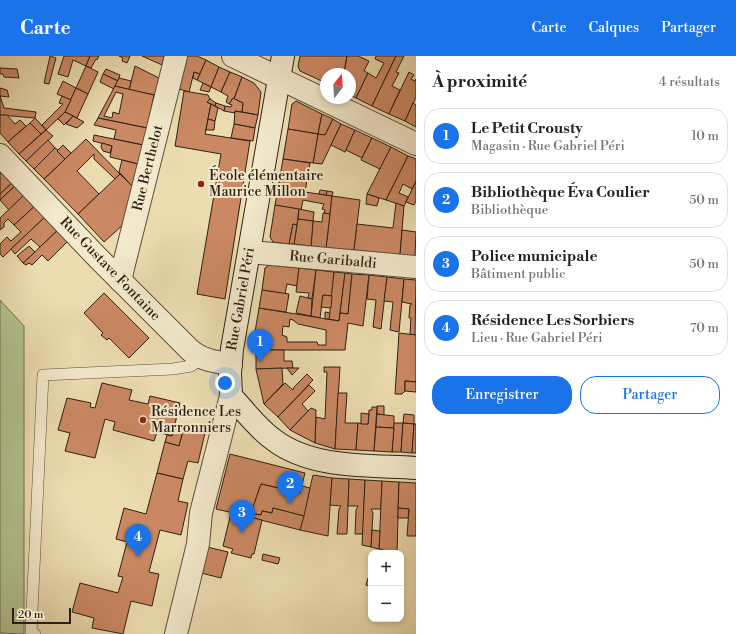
<!DOCTYPE html>
<html lang="fr">
<meta charset="utf-8">
<style>
body{margin:0;font-family:"Libre Bodoni",serif;background:#f2f2f2;color:#222}
.controls{position:absolute;right:12px;bottom:12px;display:grid;overflow:hidden;border-radius:8px;box-shadow:0 2px 6px #0003}
.controls button{width:36px;height:36px;display:grid;place-items:center;padding:0;border:0;border-bottom:1px solid #e0e0e0;background:#fff;color:#222;font:20px sans-serif}
.compass{position:absolute;left:320px;top:12px;width:36px;height:36px;border-radius:50%;background:#fff;box-shadow:0 2px 6px #0003;rotate:17deg}
.scale{position:absolute;left:12px;bottom:10px;width:59px;box-sizing:border-box;padding-left:4px;border:2px solid #2e1f16;border-top:0;font-size:11px;line-height:14px;white-space:nowrap;color:#2e1f16;-webkit-text-stroke:3px #f3e9cc;paint-order:stroke}
.you{position:absolute;left:225px;top:327px;width:14px;height:14px;margin:-10px;border:3px solid #fff;border-radius:50%;background:#1a73e8;box-shadow:0 0 0 6px #1a73e833}
.badge{display:grid;place-items:center;width:26px;height:26px;border-radius:50%;background:#1a73e8;color:#fff;font-size:13px;font-weight:700}
.pin{position:absolute;translate:-50% -33px;filter:drop-shadow(0 1px 2px #0008)}
.pin::after{content:'';position:absolute;top:21px;width:14px;height:12px;background:inherit;clip-path:polygon(0 0,100% 0,50% 100%)}
.list{margin:0;padding:0;list-style:none}
h2{display:flex;justify-content:space-between;align-items:center;height:52px;margin:0;padding:0 16px;font-size:17px}
h2 small{font-size:13px;font-weight:400;color:#767676}
.list li{display:grid;grid-template-columns:26px 1fr auto;gap:12px;align-items:center;box-sizing:border-box;height:56px;margin:0 8px 8px;padding:0 8px;border:1px solid #e0e0e0;border-radius:16px}
.list b{display:block;font-size:15px;white-space:nowrap}
.list p{margin:0;font-size:13px;white-space:nowrap;color:#767676}
.list em{font-size:13px;font-style:normal;color:#767676}
.actions{display:flex;gap:8px;padding:12px 16px}
.actions a{flex:1;padding:9px 0;border:1px solid #1a73e8;border-radius:16px;text-align:center;font-size:14px;color:#1a73e8}
.actions .main{background:#1a73e8;color:#fff}
.map{position:relative;flex:none;width:416px;height:578px;overflow:hidden}
header{display:flex;align-items:center;gap:24px;box-sizing:border-box;height:56px;padding:0 20px;background:#1a73e8;color:#fff}
header strong{font-size:19px}
nav{display:flex;gap:22px;margin-inline-start:auto;font-size:14px}
main{display:flex}
aside{flex:1;background:#fff}
.map>svg:first-child{display:block}
</style>
<header>
<strong>Carte</strong>
<nav><a>Carte</a><a>Calques</a><a>Partager</a></nav>
</header>
<main>
<div class="map">
<svg width="416" height="578" viewBox="0 0 416 578">
<rect width="100%" height="100%" fill="#ecddb1"/>
<filter id="stains"><feTurbulence type="fractalNoise" baseFrequency=".005" numOctaves="4"/><feColorMatrix values="0 0 0 0 .2 0 0 0 0 .09 0 0 0 0 .02 0 0 0 .5 -.17"/></filter>
<radialGradient id="worn" r=".72"><stop offset=".6" stop-color="#630" stop-opacity="0"/><stop offset="1" stop-color="#630" stop-opacity=".3"/></radialGradient>
<path fill="#b2c291" stroke="#707054" d="M0,244L24,270V578L0,577Z"/>
<g fill="#cb8963" stroke="#2e1f16" fill-rule="evenodd">
<path d="M50,0L56,2L49,28L44,27Z"/>
<path d="M64,0H90L86,10L73,4L68,21L58,18Z"/>
<path d="M90,0H99L97,4L96,3L91,12L86,10Z"/>
<path d="M119,0H130L127,7L122,5L123,2Z"/>
<path d="M142,0H164L162,9Z"/>
<path d="M187,0H197L206,4L200,18L194,16L189,36L179,33Z"/>
<path d="M300,0H347L344,18H326V27L300,15L298,10Z"/>
<path d="M347,0H358L369,5L364,15L368,17L356,42L350,39V18H344Z"/>
<path d="M376,0H396L372,50L356,42L368,17L376,22L384,7L375,3Z"/>
<path d="M396,0H404L396,16L399,17L392,30L400,34L389,58L372,50Z"/>
<path d="M206,4L219,11L211,31L197,24Z"/>
<path d="M86,10L98,16L88,38L76,32Z"/>
<path d="M135,10L159,22L155,39L129,34Z"/>
<path d="M219,11L230,16L221,36L211,31Z"/>
<path d="M0,12L17,13L19,22L4,21L3,18H0Z"/>
<path d="M106,13L120,19L118,25L103,18Z"/>
<path d="M194,16L200,18L197,24L193,22Z"/>
<path d="M230,16L242,21L234,43L233,42L229,48L226,46L228,40L221,36Z"/>
<path d="M409,16L414,19L411,23L415,25L416,23V41L405,65L389,58Z"/>
<path d="M103,18L118,25L114,33L100,26Z"/>
<path d="M242,21L254,27L261,36L258,59L242,56L243,47L234,43Z"/>
<path d="M119,22L131,25L129,34L115,30Z"/>
<path d="M63,25L76,32L71,44L57,38Z"/>
<path d="M203,27L211,31L209,36L200,34Z"/>
<path d="M115,30L154,39L147,72L98,62ZM116,36L123,38L119,58L113,56L112,62L104,60Z"/>
<path d="M0,32L7,34L9,41L0,40Z"/>
<path d="M76,32L88,38L77,62L65,56Z"/>
<path d="M184,35L208,39L210,43L207,46L211,48L205,78L250,85L225,243L197,238L221,98L175,90Z"/>
<path d="M0,40L4,52L36,56L35,62L0,59Z"/>
<path d="M62,40L71,44L65,56L46,74L42,69L63,48L59,47Z"/>
<path d="M233,42L243,47L242,56L235,55V57L224,55L225,50L231,51L232,49L229,48Z"/>
<path d="M210,43L216,47L215,50L207,46Z"/>
<path d="M296,45L322,58L318,78L288,73L292,48Z"/>
<path d="M216,47L225,50L224,55L215,50Z"/>
<path d="M413,47L416,49V71L405,65Z"/>
<path d="M211,48L218,52L215,65L208,63Z"/>
<path d="M235,55L258,59L255,72L234,68Z"/>
<path d="M65,56L73,60L64,69L58,63Z"/>
<path d="M322,58L333,63L325,79L318,78Z"/>
<path d="M0,59H7L15,68L20,64L26,70L8,86L0,77Z"/>
<path d="M73,60L84,66L77,72L66,68Z"/>
<path d="M35,62L46,74L41,78L30,67Z"/>
<path d="M98,62L147,72L143,89L114,83L116,74L94,69Z"/>
<path d="M208,63L215,65L214,74H206Z"/>
<path d="M333,63L341,68L322,108L313,107L318,78L325,79Z"/>
<path d="M30,67L41,78L19,98L8,86Z"/>
<path d="M234,68L255,72L253,85L231,82Z"/>
<path d="M341,68L355,74L345,96L331,89Z"/>
<path d="M288,73L318,78L313,107L283,103Z"/>
<path d="M46,74L53,80L26,105L19,98Z"/>
<path d="M355,74L372,82L362,102L346,94Z"/>
<path d="M94,79L143,89L138,108L110,101L112,90L93,85Z"/>
<path d="M372,82L391,91L380,113L361,104Z"/>
<path d="M86,83L120,118L115,123L94,103V98L77,115L99,138L78,158L44,123Z"/>
<path d="M48,84L55,92L34,113L26,105Z"/>
<path d="M102,87L112,90L110,97L103,95L101,91Z"/>
<path d="M63,89L71,97L65,103L57,95Z"/>
<path d="M391,91L408,100L386,144L367,138Z"/>
<path d="M55,92L58,94L57,95L65,103L44,123L34,113Z"/>
<path d="M408,100L416,103V125L412,133L403,128L399,137L408,141L404,150L386,144Z"/>
<path d="M283,103L310,107L305,136L278,132Z"/>
<path d="M122,104L138,108L133,131L119,116Z"/>
<path d="M3,115L13,126L0,138V118Z"/>
<path d="M120,118L133,131L125,167L104,186L78,158Z"/>
<path d="M416,125V145L414,149L406,146Z"/>
<path d="M13,126L16,129L0,144V138Z"/>
<path d="M16,129L25,138L9,154L0,144Z"/>
<path d="M278,132L332,140L330,158L324,157L325,154L322,153L324,148L303,144L301,154L275,149Z"/>
<path d="M320,134L327,135L326,139L319,138Z"/>
<path d="M327,135L333,136L332,140L326,139Z"/>
<path d="M25,138L36,149L14,169L8,163L4,167V171L0,174V162Z"/>
<path d="M367,138L379,142L377,150L366,148Z"/>
<path d="M332,140L360,144L354,194L326,192Z"/>
<path d="M396,147L404,150L400,199L354,194L357,168L393,172Z"/>
<path d="M36,149L46,160L3,201L0,198V188L7,181L11,185L21,176L14,169Z"/>
<path d="M275,149L299,153L297,169L293,168L289,188L273,186L270,181Z"/>
<path d="M299,153L314,156L313,165L298,163Z"/>
<path d="M323,157L330,158L326,192L311,190L313,165L322,166Z"/>
<path d="M46,160L59,173L40,191L31,183L15,198L11,193Z"/>
<path d="M298,163L313,165L311,190L294,188Z"/>
<path d="M293,168L297,169L294,188H289Z"/>
<path d="M59,173L69,184L48,205L42,199L32,209L29,207L26,209L23,207Z"/>
<path d="M402,174L416,176L415,200L400,199Z"/>
<path d="M29,190L35,196L23,207L17,200Z"/>
<path d="M269,209L299,212L297,230L287,228L285,238L262,234L265,212Z"/>
<path d="M299,212L316,214L312,243L308,242L309,237L296,236Z"/>
<path d="M316,214L334,216L332,240L323,239L320,262L311,260Z"/>
<path d="M334,216L345,217L339,265L329,263Z"/>
<path d="M345,217L352,218L348,258L340,257Z"/>
<path d="M352,218L369,219L363,270L348,267L345,294H256L255,276L259,252L339,265L340,257L348,258ZM290,263L293,264L298,268L326,274V289H318L317,286H287V281L282,279L283,270L289,271Z"/>
<path d="M369,219L387,221L381,273L373,271L376,244L367,243Z"/>
<path d="M387,221L404,223L399,276L390,274L393,246L384,245Z"/>
<path d="M404,223L416,224L415,279L410,278L411,262H409L410,249L412,248L402,246Z"/>
<path d="M262,234L289,238L286,256L259,252Z"/>
<path d="M104,237L149,282L129,302L109,282L107,284L101,279L103,277L84,257Z"/>
<path d="M323,239L332,240L331,252L321,251Z"/>
<path d="M300,240L312,243L311,260L296,257Z"/>
<path d="M325,256L330,257L329,263H325Z"/>
<path d="M399,277L416,279V326L405,325V335L402,338H395Z"/>
<path d="M256,294H284V305H292L293,312L256,313Z"/>
<path d="M324,311H340L335,393L315,387L316,361L325,363L327,316H324Z"/>
<path d="M282,312L283,328L264,348L256,313Z"/>
<path d="M287,312H299L292,319Z"/>
<path d="M307,318L313,324L278,361L264,348L285,327L293,334L294,331Z"/>
<path d="M405,325L416,326V336L405,335Z"/>
<path d="M102,327L132,334L129,344L148,348L150,340L180,347L172,380L157,376L154,385L113,374L115,366L105,363L95,402L65,395L70,377L58,374L67,342L91,347L90,351L95,352Z"/>
<path d="M309,329L315,335L302,348L308,355L290,374L278,361Z"/>
<path d="M338,337H347L345,367H358L356,394L335,393Z"/>
<path d="M377,350H384V359L377,358Z"/>
<path d="M372,351H377L374,395L356,394L358,367L368,368L369,354H372Z"/>
<path d="M311,352L316,354L315,387L290,374Z"/>
<path d="M361,357L369,358L368,368H361Z"/>
<path d="M377,358L394,360V372L376,371Z"/>
<path d="M404,358L414,359V368L403,367Z"/>
<path d="M394,367H403L401,396H392Z"/>
<path d="M403,367L414,368L412,397L401,396Z"/>
<path d="M414,368H416V397H412Z"/>
<path d="M175,370L184,372L179,390L165,386L167,379L172,380Z"/>
<path d="M376,371L394,372L392,396L374,395Z"/>
<path d="M184,372L205,377L198,407L188,405L183,423L157,417L165,386L179,390Z"/>
<path d="M230,398L305,417L300,437L261,428L251,457L248,456L246,460L216,453Z"/>
<path d="M157,417L183,423L178,445L188,447L181,479L160,474L149,516L159,518L152,550L131,545L123,578L92,572L94,562L72,556L80,527L118,537L123,521L118,520L127,486L116,483L124,452L146,458Z"/>
<path d="M313,419L332,422L328,480L300,474Z"/>
<path d="M332,422L349,423L347,478H337L339,453L341,450L330,449Z"/>
<path d="M349,423L365,424L363,478H355L356,454L358,450H348Z"/>
<path d="M365,424L382,425L381,453H371L373,457L371,491L362,489Z"/>
<path d="M382,425L399,426L397,497L379,493Z"/>
<path d="M399,426L416,427V480H407L409,453L398,452Z"/>
<path d="M261,428L300,437L302,430L310,432L304,460L273,452L272,457L262,455L261,459L254,458L253,462L246,460L248,456L251,457Z"/>
<path d="M273,452L304,460L300,474L253,462L254,458L261,459L262,455L272,457Z"/>
<path d="M398,452L409,453L408,462H398Z"/>
<path d="M231,457L262,464L254,498H252L251,502L231,497L233,493L223,490Z"/>
<path d="M372,474L380,475L379,493L371,491Z"/>
<path d="M207,491L228,496L221,522L201,517Z"/>
<path d="M263,498L280,502L278,508L262,504Z"/>
<path d="M368,522L371,523V531L366,529Z"/>
</g>
<g fill="none" stroke-linecap="round" stroke-linejoin="round">
<defs>
<path id="lane" d="M35,578L31,577L43,319L173,313L191,310L203,302"/>
<g id="street">
<path d="M233,0L416,88"/>
<path d="M0,99L98,202L190,294C201,304 216,306 231,308"/>
<path d="M250,196L416,211"/>
<path d="M120,224L176,0"/>
<path d="M176,578L198,488L201,457L231,340"/>
</g>
<path id="secondary" d="M283,0L232,293L230,317L231,340C245,355 257,372 274,384C312,413 370,409 416,412"/>
</defs>
<use href="#lane" stroke="#5e4e3d" stroke-width="12"/>
<use href="#street" stroke="#5e4e3d" stroke-width="24"/>
<use href="#secondary" stroke="#2e1f16" stroke-width="24"/>
<use href="#lane" stroke="#f3e9cc" stroke-width="11"/>
<use href="#street" stroke="#f3e9cc" stroke-width="22"/>
<use href="#secondary" stroke="#f3e9cc" stroke-width="22"/>
</g>
<g fill="#8f2418" stroke="#f3e9cc" stroke-width="1.5">
<circle cx="201" cy="128" r="4"/>
<circle cx="143" cy="364" r="4"/>
</g>
<g text-anchor="middle" dominant-baseline="central" stroke-width="4" stroke-linejoin="round" paint-order="stroke">
<g font-size="14" fill="#2e1f16" stroke="#f3e9cc">
<text transform="translate(148 112) rotate(-76)">Rue Berthelot</text>
<text transform="translate(333 204) rotate(5)">Rue Garibaldi</text>
<text transform="translate(110 213) rotate(46)">Rue Gustave Fontaine</text>
<text transform="translate(241 243) rotate(-80)">Rue Gabriel Péri</text>
</g>
<g font-size="14" fill="#2e1f16" stroke="#f3e9cc" text-anchor="start">
<text x="209" y="120">École élémentaire<tspan x="209" dy="16">Maurice Millon</tspan></text>
<text x="151" y="356">Résidence Les<tspan x="151" dy="16">Marronniers</tspan></text>
</g>
</g>
<rect width="100%" height="100%" filter="url(#stains)"/>
<rect width="100%" height="100%" fill="url(#worn)"/>
</svg>
<div class="controls">
<button>+</button>
<button>−</button>
</div>
<svg class="compass" viewBox="-18 -18 36 36"><path d="M0-13l5 13h-10z" fill="#e53935"/><path d="M0 13l5-13h-10z" fill="#767676"/></svg>
<div class="scale">20 m</div>
<div class="you"></div>
<div class="pin badge" style="left:260px;top:306px">1</div>
<div class="pin badge" style="left:290px;top:448px">2</div>
<div class="pin badge" style="left:242px;top:477px">3</div>
<div class="pin badge" style="left:138px;top:501px">4</div>
</div>
<aside>
<h2>À proximité<small>4 résultats</small></h2>
<ul class="list">
<li><span class="badge">1</span><div><b>Le Petit Crousty</b><p>Magasin · Rue Gabriel Péri</p></div><em>10 m</em></li>
<li><span class="badge">2</span><div><b>Bibliothèque Éva Coulier</b><p>Bibliothèque</p></div><em>50 m</em></li>
<li><span class="badge">3</span><div><b>Police municipale</b><p>Bâtiment public</p></div><em>50 m</em></li>
<li><span class="badge">4</span><div><b>Résidence Les Sorbiers</b><p>Lieu · Rue Gabriel Péri</p></div><em>70 m</em></li>
</ul>
<div class="actions"><a class="main">Enregistrer</a><a>Partager</a></div>
</aside>
</main>
